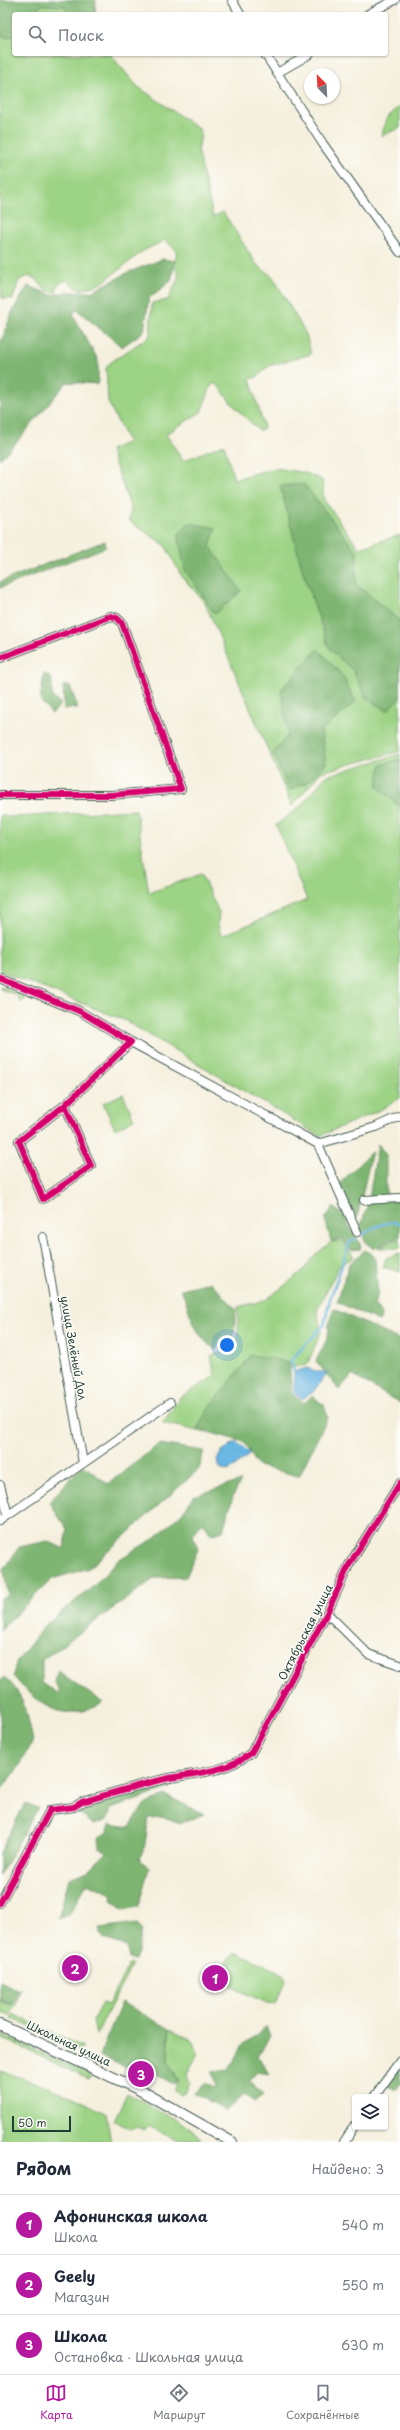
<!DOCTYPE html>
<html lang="ru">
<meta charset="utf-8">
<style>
body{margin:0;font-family:"Playpen Sans",sans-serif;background:#f6f6f7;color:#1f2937}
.controls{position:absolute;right:12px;bottom:12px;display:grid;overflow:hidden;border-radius:4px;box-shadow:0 1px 3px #0004}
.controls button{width:36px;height:36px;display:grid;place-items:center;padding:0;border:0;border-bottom:1px solid #e0e1e3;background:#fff;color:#1f2937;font:20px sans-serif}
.compass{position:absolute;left:304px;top:68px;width:36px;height:36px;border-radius:50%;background:#fff;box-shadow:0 1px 3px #0004;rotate:336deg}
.scale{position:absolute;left:12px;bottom:10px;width:59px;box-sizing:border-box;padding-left:4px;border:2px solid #1f3d34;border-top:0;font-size:11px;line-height:14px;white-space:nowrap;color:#1f3d34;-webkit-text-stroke:3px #fdfcf7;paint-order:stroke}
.you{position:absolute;left:227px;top:1345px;width:14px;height:14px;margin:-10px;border:3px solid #fff;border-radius:50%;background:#1a73e8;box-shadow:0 0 0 6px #1a73e833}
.badge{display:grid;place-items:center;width:26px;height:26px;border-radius:50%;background:#b5179e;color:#fff;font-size:13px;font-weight:700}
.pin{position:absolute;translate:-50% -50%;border:2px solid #fff;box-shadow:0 1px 4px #0006}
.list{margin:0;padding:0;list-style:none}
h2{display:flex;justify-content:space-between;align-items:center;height:52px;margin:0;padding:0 16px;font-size:17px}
h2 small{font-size:13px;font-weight:400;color:#747a83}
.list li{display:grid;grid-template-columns:26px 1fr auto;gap:12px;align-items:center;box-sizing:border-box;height:60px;padding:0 16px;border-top:1px solid #e0e1e3}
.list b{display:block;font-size:15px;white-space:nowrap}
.list p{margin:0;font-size:13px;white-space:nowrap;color:#747a83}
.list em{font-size:13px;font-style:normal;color:#747a83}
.icon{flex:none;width:22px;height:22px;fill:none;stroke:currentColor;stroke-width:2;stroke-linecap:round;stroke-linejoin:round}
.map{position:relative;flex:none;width:400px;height:2142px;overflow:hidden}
.search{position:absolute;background:#fff;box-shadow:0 1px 3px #0004;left:12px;right:12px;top:12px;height:44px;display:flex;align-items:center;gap:10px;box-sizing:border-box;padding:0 14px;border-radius:4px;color:#747a83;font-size:15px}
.sheet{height:232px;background:#fff}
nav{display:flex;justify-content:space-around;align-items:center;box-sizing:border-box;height:56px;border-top:1px solid #e0e1e3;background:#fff;font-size:11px;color:#747a83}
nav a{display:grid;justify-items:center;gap:2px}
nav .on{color:#b5179e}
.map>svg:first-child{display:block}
</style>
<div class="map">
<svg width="400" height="2142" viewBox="0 0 400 2142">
<rect width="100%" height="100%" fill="#fdfcf7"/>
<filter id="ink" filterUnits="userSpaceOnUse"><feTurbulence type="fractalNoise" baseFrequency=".025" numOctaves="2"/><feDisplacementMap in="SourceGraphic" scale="8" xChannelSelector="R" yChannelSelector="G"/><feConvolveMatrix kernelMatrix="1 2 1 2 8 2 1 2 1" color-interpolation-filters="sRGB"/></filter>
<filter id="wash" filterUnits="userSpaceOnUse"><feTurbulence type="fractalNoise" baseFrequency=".012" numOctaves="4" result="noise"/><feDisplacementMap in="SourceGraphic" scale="16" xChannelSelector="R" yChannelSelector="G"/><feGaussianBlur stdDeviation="0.9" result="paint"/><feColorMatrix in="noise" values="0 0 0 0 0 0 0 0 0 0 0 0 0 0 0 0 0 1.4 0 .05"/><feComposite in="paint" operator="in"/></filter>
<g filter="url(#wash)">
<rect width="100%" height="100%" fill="#f5f0de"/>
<g fill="#9dd385" stroke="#5e885c">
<path d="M42,5L65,6L68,14H31Z"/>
<path d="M0,34L6,37L14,36V54H110L137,86L199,129L201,134L198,151L213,217L223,212L257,265L273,277L306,334L311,354L269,366L257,377L250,379L264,427L263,430H258L232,404L217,384H212L201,412L166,434L183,461L224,444L234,479L275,468L306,473L322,480L324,500L359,548L400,535V751L321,772L292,806L205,603L181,575L165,545L129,521L131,509L110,450L128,442L108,402L106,368L111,362L150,336L152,303L168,300L179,276L174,265L177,251L165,240L143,251L102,283L81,290L73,286L67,280L58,284L56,292L46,291L36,279L29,276L19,280L13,299L2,298L0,265Z"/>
<path d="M400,106V128L381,136L387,118Z"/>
<path d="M400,754V1098L380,1110L320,1136L124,1020L0,971V815L12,817L136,810L149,893L201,874L219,912L218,925L221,936L307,900L276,825L301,806L326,776Z"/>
<path d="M0,986L24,996V1000L20,1003L17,995L0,989Z"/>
<path d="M123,1094L134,1119L115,1129L103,1103Z"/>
<path d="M400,1238V1248H378Z"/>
<path d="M343,1241L354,1257L339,1266L317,1310L321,1332L307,1365L289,1368L235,1391L206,1433L163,1423L179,1398L215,1376L211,1356L236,1347L238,1336V1307L266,1300L303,1271L313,1257L331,1242Z"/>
<path d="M400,1253V1272L383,1267L386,1258Z"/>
<path d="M235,1953H240L285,1975L286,1981L275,2004L267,2003L223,1983C219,1975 227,1956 235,1953Z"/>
<path d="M129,1964L132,1965L96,2035L93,2021L102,2003L108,2005Z"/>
<path d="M20,1989L16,2004L9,2015L0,2013V2001L11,2005L16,2000Z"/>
<path d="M13,2014L83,2047L79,2050L11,2018Z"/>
<path d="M170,2029L194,2041L198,2053L187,2074L190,2082L185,2093L181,2095L174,2091L179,2081L168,2061Z"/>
<path d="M0,2034L90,2075V2077L88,2079L0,2037Z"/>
<path d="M0,2070L64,2093L106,2113L111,2142H0Z"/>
<path d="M127,2093L177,2120L202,2137L198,2140H179L148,2126L145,2130L138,2126L129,2129L114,2120Z"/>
</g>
<g fill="#7eb572" stroke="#4e7953">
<path d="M0,0H96L95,14H68L65,6L42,5L31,14H14V36L6,37L0,34Z"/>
<path d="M163,259L175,261L171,281L149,298L144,331L122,347L76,309L73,315L98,360V384L67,382L17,442L0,459V345L13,310L28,286L52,295L68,292H91L129,272Z"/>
<path d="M304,484L357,552L356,584L400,621V697L387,711L366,698L353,671L329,648L303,572L280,486Z"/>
<path d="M189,523L216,528L210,546L241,591L215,614L185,570L178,535Z"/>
<path d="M105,541L106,547L0,588V582Z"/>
<path d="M318,649L342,675L356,702L321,731L326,764L306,783L289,790L273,753L288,735L281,690Z"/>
<path d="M44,673L52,679V697L61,704L52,714L40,700Z"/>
<path d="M63,686H70L78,708L64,709Z"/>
<path d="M400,759V807L377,786L381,765Z"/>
<path d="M378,1144L386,1155V1192L391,1201H400V1236L373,1249L365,1241L360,1228L368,1204Z"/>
<path d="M372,1151L357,1218L338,1185Z"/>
<path d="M333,1207L345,1216C347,1230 360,1236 361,1249L351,1250L343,1239L331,1241L325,1219Z"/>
<path d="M365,1250L375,1257L378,1294L374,1304L382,1314L379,1321L337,1302L349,1264Z"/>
<path d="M211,1282L236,1309L233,1343L223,1339L216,1350C193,1335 191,1313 181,1289Z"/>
<path d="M334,1309L400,1340V1403L352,1375L339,1390L316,1361L328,1337L329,1324Z"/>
<path d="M251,1355L289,1362L292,1394L304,1403L312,1396L324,1405L328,1417L299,1476L258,1466L244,1442L197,1429C209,1403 234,1379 251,1355Z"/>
<path d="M159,1444L204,1451L199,1469L89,1568L52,1579L0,1630V1598L8,1596L4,1570L19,1547L48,1541L64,1549L67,1529L49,1502L83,1465L108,1484Z"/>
<path d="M241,1481L233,1496L223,1531L211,1535L203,1521L193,1535L198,1549L186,1577L155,1578L42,1660V1683L61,1695L54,1681L58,1671L103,1703C64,1725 38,1706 13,1676L16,1663L44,1626L95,1585L118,1560L155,1538L182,1513L194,1496Z"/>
<path d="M4,1677C24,1693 28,1717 33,1741L14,1774L0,1791V1681Z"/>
<path d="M162,1783L170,1788L111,1809L107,1820L94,1825L76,1811Z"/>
<path d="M165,1795L204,1814L180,1823L164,1817L149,1818L144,1850L139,1858L149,1868L138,1907L123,1910L111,1900L112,1894L87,1883L69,1915L58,1919L69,1878L88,1871L107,1852L99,1848L98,1838L107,1833L110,1824L130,1827L144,1805Z"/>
<path d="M25,1803L38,1808L0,1875V1853Z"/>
<path d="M137,1923L142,1931L135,1961L129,1959L127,1947L103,1938L99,1928Z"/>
<path d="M0,1981L18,1990L12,2004L0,2000Z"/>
<path d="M122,2002L169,2029L168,2061L178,2081L175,2085L138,2064L125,2067L99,2056Z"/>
<path d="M266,2027L270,2036L258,2056L269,2074L257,2072L249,2081L264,2094L255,2102L244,2095L226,2110L194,2093L205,2083L216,2089L212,2071L229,2069L243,2045Z"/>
<path d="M400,2065V2083L395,2090L385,2083Z"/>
</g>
<g fill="#69b6e3" stroke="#447a8c">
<path d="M307,1368L318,1372H328L313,1392L302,1399L294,1393V1372Z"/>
<path d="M236,1442L250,1453L236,1466L228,1471L220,1468L217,1460L222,1451Z"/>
</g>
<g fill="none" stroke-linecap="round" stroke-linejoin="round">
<g stroke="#69b6e3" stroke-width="2.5">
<path d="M362,1235C373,1228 386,1220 400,1223"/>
<path d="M294,1372L291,1360L324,1325L330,1299L350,1242L356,1239"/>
</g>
</g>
</g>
<g filter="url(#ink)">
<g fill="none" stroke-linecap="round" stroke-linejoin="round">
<defs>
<g id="minor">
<path d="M232,0L240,14"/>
<path d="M368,14L395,0"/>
<path d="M265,54L323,144L400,252"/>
<path d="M277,73L310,54"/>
<path d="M0,658L111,616L117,618L122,623L181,789L111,795H0"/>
<path d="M0,979L79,1011L131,1042L65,1105L19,1141L43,1199L91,1166L65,1105"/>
<path d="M131,1042L318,1144L357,1232"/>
<path d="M318,1144L376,1127L400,1116"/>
<path d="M364,1200L400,1198"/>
<path d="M43,1237L83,1463"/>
<path d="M0,1485L8,1515"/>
<path d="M0,1521L170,1403"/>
<path d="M327,1613L368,1654L400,1665"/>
<path d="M0,1903L50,1810L74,1807L82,1802C109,1794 137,1785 165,1779C197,1772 223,1774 251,1753L327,1613L349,1565L400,1483"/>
<path d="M374,2097L400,2061"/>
<path d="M344,2142L355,2125"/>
</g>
<path id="major" d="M0,2025L138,2089L232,2142"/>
</defs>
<use href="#minor" stroke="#3f584e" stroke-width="10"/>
<use href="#major" stroke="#3f584e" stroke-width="12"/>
<use href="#minor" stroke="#fff" stroke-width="8"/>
<use href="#major" stroke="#fff" stroke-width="10"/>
<defs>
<g id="cycleway">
<path d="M0,658L111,616L117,618L122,623L181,789L111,795H0"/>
<path d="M0,979L79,1011L131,1042L65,1105L19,1141L43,1199L91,1166L65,1105"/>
<path d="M0,1903L50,1810L74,1807L82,1802C109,1794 137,1785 165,1779C197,1772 223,1774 251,1753L327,1613L349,1565L400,1483"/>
</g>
</defs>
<use href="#cycleway" stroke="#fdfcf7" stroke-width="8"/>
<use href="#cycleway" stroke="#d6006c" stroke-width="6"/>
</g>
</g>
<g text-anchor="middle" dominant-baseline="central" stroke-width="3" stroke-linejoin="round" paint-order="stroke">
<g font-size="11" fill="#1f3d34" stroke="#fdfcf7">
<text transform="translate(74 1348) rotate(80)">улица Зелёный Дол</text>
<text transform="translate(305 1632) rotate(-63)">Октябрьская улица</text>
<text transform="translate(69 2043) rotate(25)">Школьная улица</text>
</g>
</g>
</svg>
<div class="controls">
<button><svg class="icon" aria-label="layers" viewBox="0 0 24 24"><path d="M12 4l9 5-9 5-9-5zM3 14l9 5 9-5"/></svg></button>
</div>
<svg class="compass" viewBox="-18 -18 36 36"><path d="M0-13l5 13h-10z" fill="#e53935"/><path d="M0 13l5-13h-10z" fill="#747a83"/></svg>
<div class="scale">50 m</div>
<div class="you"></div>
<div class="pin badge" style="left:215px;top:1978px">1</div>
<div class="pin badge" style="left:75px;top:1968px">2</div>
<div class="pin badge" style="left:141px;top:2074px">3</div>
<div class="search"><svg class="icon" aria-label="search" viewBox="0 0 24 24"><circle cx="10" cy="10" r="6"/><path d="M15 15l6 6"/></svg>Поиск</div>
</div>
<section class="sheet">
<h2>Рядом<small>Найдено: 3</small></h2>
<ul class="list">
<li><span class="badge">1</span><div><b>Афонинская школа</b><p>Школа</p></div><em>540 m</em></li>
<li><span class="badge">2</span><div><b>Geely</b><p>Магазин</p></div><em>550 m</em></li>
<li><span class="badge">3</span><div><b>Школа</b><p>Остановка · Школьная улица</p></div><em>630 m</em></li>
</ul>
</section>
<nav>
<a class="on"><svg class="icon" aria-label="map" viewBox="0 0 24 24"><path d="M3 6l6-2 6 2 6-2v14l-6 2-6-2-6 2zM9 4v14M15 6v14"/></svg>Карта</a>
<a><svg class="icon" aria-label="directions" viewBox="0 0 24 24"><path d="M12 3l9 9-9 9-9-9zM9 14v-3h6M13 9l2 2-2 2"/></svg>Маршрут</a>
<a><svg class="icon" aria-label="saved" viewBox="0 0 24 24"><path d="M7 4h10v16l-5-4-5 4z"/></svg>Сохранённые</a>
</nav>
